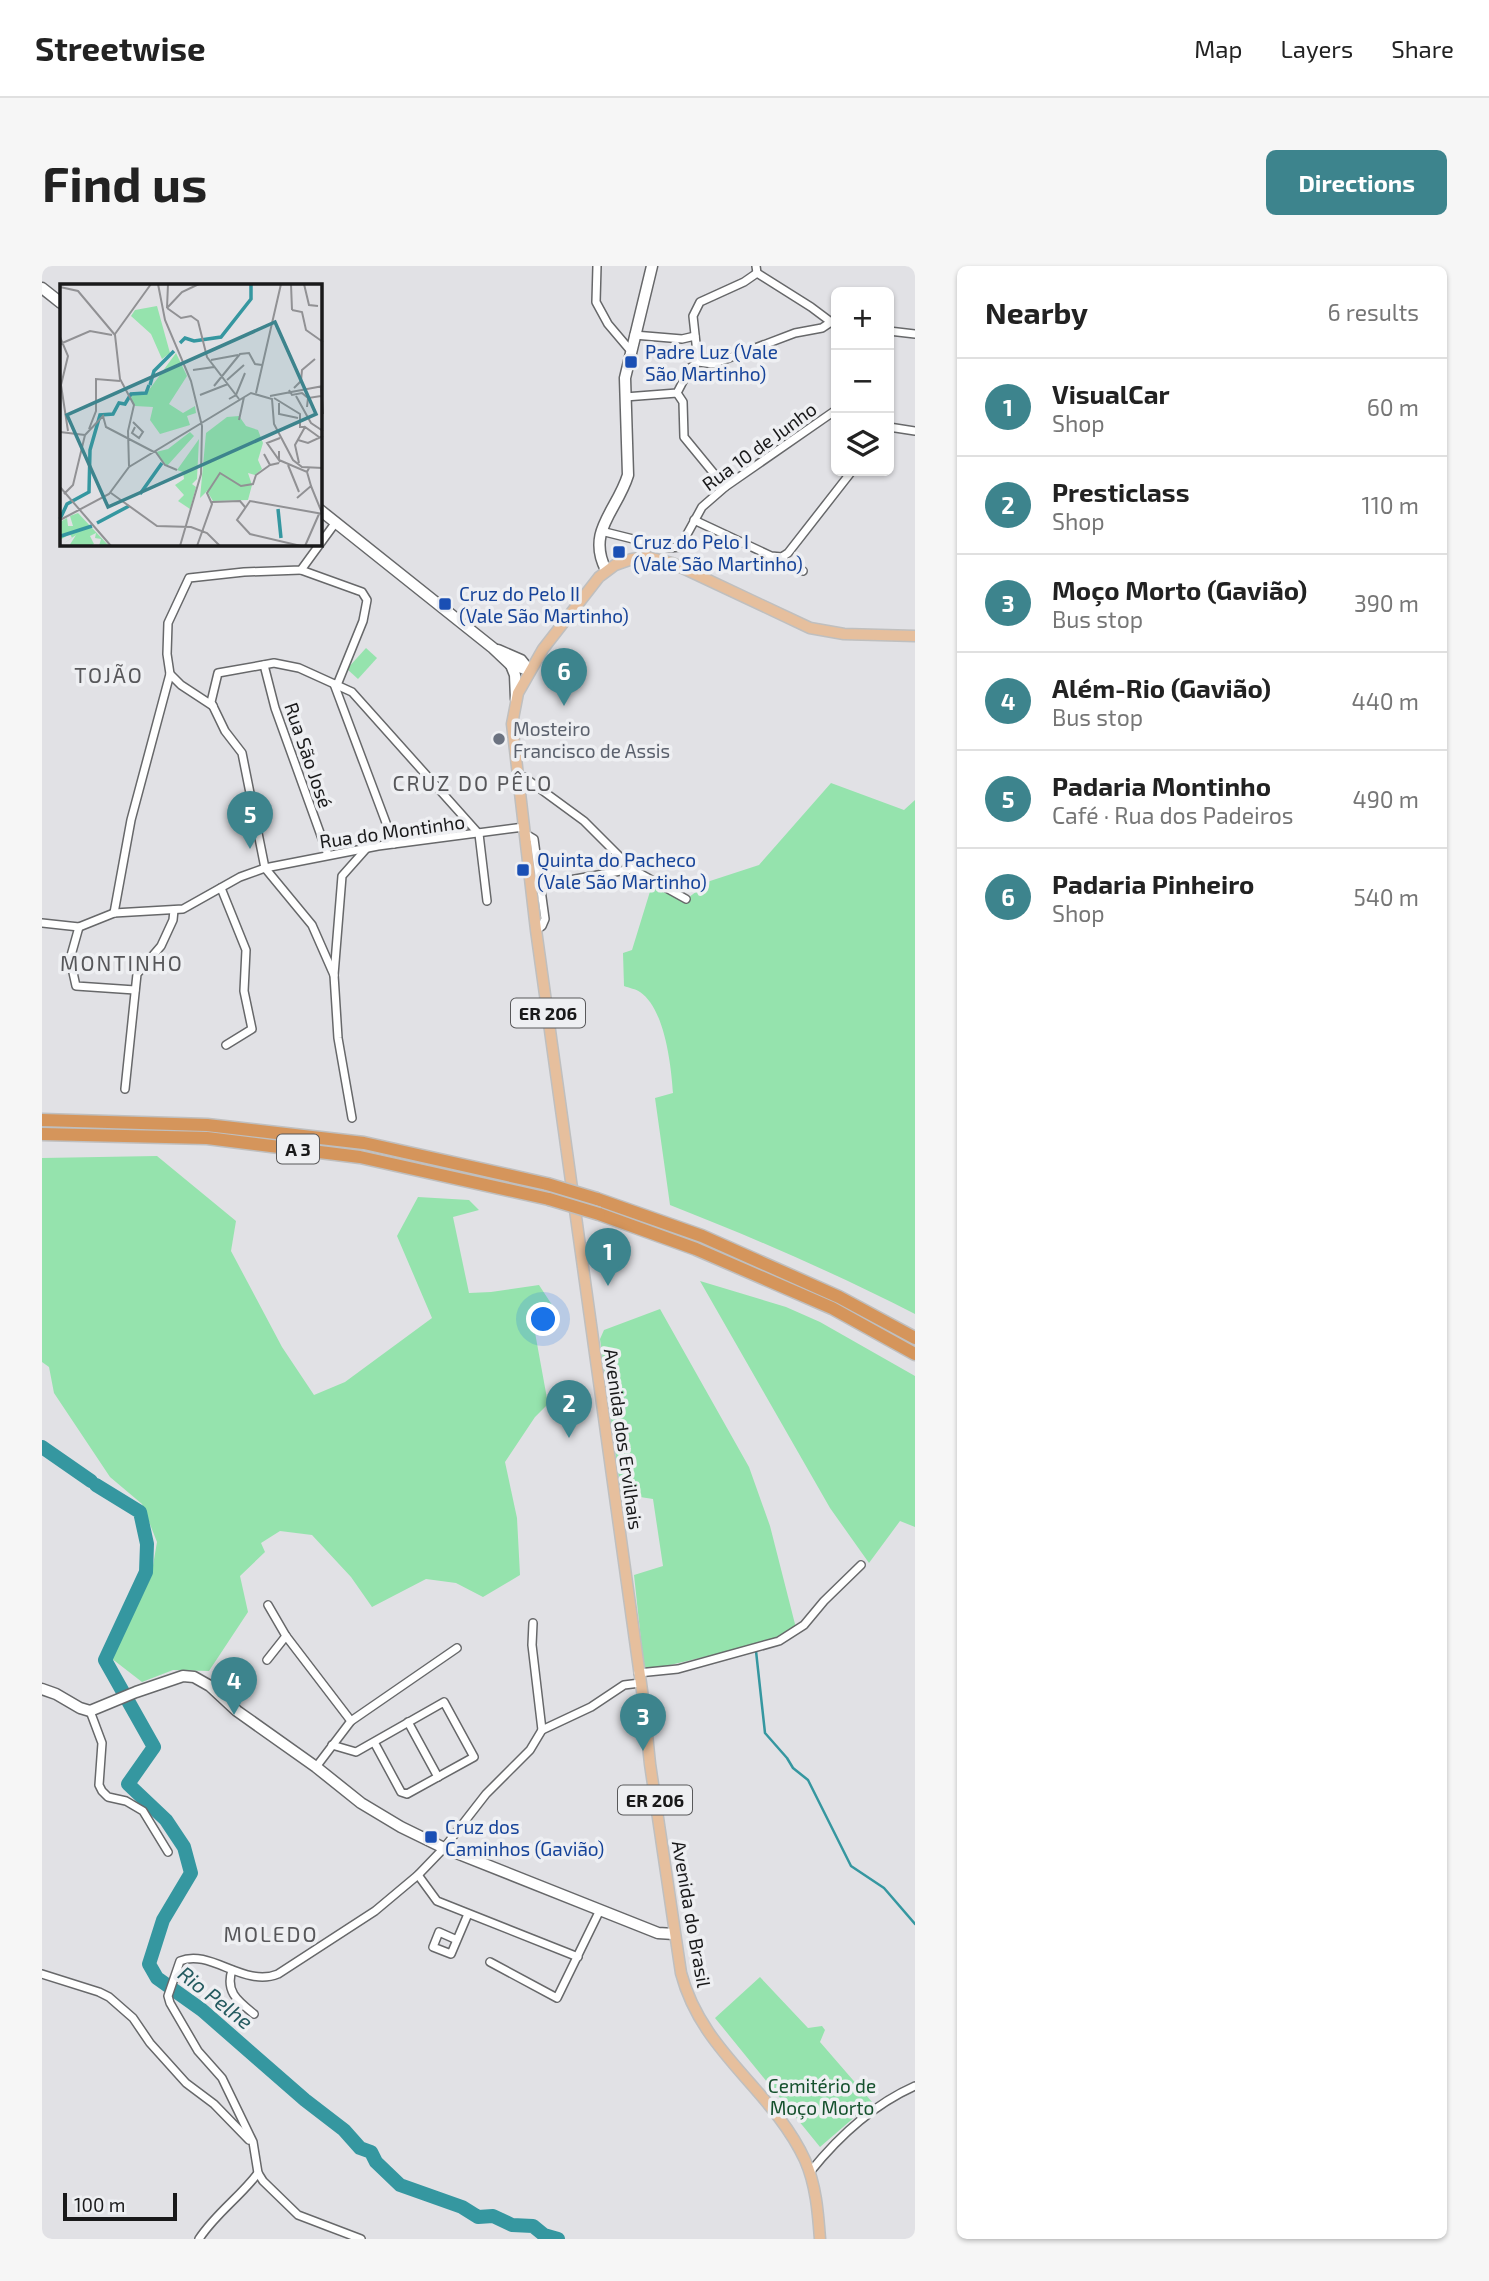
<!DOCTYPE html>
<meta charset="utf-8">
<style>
body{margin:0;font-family:"Exo 2",sans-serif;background:#f6f6f6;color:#222}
.controls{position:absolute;right:21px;top:21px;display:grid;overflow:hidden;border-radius:10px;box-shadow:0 2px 5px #0004}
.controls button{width:63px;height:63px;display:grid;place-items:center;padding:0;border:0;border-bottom:2px solid #e0e0e0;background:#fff;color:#222;font:35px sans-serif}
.scale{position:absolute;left:21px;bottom:18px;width:114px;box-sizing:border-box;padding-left:7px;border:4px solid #19191a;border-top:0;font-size:19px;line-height:24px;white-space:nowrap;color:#19191a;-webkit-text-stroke:5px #eeeff2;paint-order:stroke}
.you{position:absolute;left:502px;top:1054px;width:24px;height:24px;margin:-18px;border:5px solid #fff;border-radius:50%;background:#1a73e8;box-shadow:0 0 0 10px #1a73e833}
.badge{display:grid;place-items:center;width:46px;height:46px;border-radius:50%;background:#3d848d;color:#fff;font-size:23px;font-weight:700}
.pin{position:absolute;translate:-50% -58px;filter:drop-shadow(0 2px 4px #0008)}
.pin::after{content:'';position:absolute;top:37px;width:24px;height:21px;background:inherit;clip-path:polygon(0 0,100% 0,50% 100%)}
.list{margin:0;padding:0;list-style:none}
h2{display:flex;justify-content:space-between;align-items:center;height:91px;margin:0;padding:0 28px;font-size:30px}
h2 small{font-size:23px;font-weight:400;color:#767676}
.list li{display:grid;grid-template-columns:46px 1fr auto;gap:21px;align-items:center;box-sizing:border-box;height:98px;padding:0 28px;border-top:2px solid #e0e0e0}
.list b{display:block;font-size:26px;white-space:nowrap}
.list p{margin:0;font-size:23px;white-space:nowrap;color:#767676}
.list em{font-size:23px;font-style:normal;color:#767676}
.icon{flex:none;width:38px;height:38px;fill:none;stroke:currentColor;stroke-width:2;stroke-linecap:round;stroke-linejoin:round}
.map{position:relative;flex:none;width:873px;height:1973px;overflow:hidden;border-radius:10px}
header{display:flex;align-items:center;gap:42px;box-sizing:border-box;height:98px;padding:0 35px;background:#fff;border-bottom:2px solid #e0e0e0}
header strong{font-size:33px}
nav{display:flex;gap:38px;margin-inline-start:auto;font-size:24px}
.intro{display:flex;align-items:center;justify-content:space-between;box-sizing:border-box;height:168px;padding:0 42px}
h1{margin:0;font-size:49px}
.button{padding:18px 32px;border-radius:10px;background:#3d848d;color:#fff;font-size:24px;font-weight:700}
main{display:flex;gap:42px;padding:0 42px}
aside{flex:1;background:#fff;border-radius:10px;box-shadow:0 2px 5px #0004}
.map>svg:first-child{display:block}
</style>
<header>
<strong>Streetwise</strong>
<nav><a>Map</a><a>Layers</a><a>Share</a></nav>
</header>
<div class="intro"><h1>Find us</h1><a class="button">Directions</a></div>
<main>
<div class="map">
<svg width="873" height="1973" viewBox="0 0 873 1973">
<rect width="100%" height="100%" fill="#e1e1e5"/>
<g fill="#95e3ad">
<path d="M324,382L335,392L316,413L305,403Z"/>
<path d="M789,517L862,544L873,534V1048C793,1007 712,972 628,939L613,832L631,827C629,799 623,743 598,726C594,723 587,722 582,720L581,687L590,684L610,619L642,635L668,615L717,599Z"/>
<path d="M115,890L194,955L189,985L240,1081L272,1129L303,1116L390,1052L355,970L376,931L427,934L437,944L411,951L427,1027L449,1026L497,1019L512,1042L490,1050L506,1138L493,1151L463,1196L475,1252L478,1309L441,1331L414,1317L384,1313L330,1341L309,1311L270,1269L238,1265L219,1277L223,1286L198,1310L206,1346L167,1405L131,1404L100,1416L69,1392L109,1311L115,1276L100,1238L68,1211L12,1127L7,1101L0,1096V892Z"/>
<path d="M658,1015L744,1041L778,1056L873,1110V1261L858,1255L827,1297L788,1242Z"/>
<path d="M618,1043L707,1201L728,1260L754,1362L738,1373L607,1404L602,1402L592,1309L621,1300L611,1233L579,1228L558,1073L562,1064Z"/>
<path d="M718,1711L766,1762L780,1760L783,1764L778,1776L830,1836L778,1881L673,1752Z"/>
</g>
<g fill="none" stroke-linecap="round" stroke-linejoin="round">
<path stroke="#3597a0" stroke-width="2.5" d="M714,1385L723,1467L745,1492L751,1502L766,1514L809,1600L842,1622L873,1658"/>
<g stroke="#3597a0" stroke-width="14">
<path d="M0,1181L49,1215"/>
<path d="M54,1219L98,1246L105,1278L104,1306L63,1394L112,1481L86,1518L124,1554L142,1581L149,1607L121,1654L107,1698L115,1712L160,1744L263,1834L302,1864L318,1882L329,1886L334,1896L358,1919L420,1941L436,1951L451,1950L470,1959L491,1960L502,1969L516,1973"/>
</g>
<defs>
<g id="street">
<path d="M555,0L554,36L566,58L588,84"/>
<path d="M714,0L715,7L769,41L789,56"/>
<path d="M847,65L873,68"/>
<path d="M592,69L640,73L653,70"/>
<path d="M656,96L671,98L753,67L780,62L789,56L794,58"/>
<path d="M635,127L641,136L642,171L683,221"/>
<path d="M583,131L635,127L648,102L656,96L651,50L658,36L702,16L715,7"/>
<path d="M847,161L873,165"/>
<path d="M652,254L729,290L740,291L746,287L810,205"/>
<path d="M559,265L627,282L638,281L660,241L683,221L794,144"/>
<path d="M740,291L744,297L761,305"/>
<path d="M259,304L320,326L325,334L321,355L295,419"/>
<path d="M222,399L233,442L286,589"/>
<path d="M292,418L352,578"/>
<path d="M171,440L139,419L128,408L125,388L126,357L147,312L202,306L259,304L294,256"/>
<path d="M475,512L482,511L542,555L590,603"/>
<path d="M482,567L492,573L503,653L500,660L494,664"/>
<path d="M499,619L590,603L644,633"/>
<path d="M179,622L204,684L202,725L210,763L184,779"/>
<path d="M72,647L89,554L128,408"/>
<path d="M0,657L37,661L72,647L141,643L198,611L223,602L336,580L482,561"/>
<path d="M37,661L28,693L34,720L93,724"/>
<path d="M292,709L270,659L223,602L200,487L183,465L169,436L176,407L232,397L257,402L310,426L437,568L445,635"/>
<path d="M83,823L95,708L119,680L131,654L132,644"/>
<path d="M310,852L296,772L292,709L300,610L324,583"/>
<path d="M226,1339L244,1370L309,1455"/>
<path d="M491,1357L490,1379L500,1464"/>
<path d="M225,1394L244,1370"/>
<path d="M596,1407L636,1403L737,1375L762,1359L782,1335L819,1299"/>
<path d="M48,1445L60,1477L57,1519L60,1525L66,1531L84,1535L101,1545L126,1586"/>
<path d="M366,1456L396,1511"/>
<path d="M290,1479L314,1486L402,1436L432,1491L365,1528L359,1526L332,1476"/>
<path d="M274,1501L309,1455L415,1382"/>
<path d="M376,1609L395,1635L536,1691"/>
<path d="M415,1674L397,1666L391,1681L409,1688L426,1648"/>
<path d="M448,1696L515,1732L558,1644"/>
<path d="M190,1704C183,1726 196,1735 212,1748"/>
<path d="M0,1708L57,1726L67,1731L91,1752L108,1777L144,1817L172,1838L207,1874"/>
<path d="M768,1906C797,1870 830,1839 873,1820"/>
<path d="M157,1973C173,1948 198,1931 216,1907"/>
<path d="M319,1973L256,1949L221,1915L216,1907L211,1876L180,1812L156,1785L128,1737L126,1730L138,1695C168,1682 202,1722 236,1708L333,1645L376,1609L402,1582L444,1528L488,1484L500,1464L549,1441L582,1419L598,1417"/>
</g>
<g id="secondary">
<path d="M0,22L19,37"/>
<path d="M278,244L451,382L469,399L487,404"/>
<path d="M564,304C544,265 575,245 586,209L583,112L610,0"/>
<path d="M456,384L479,394L487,404"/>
<path d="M469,399L473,409L474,433"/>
<path d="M0,1423L14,1428L38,1442L48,1445L94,1426L141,1410L152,1411L168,1420L195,1445L274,1501L319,1537L359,1561L402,1582L558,1644L616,1667L632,1668"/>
</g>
<path id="primary" d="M778,1973C776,1946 774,1919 763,1894C730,1823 660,1787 639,1707L608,1498L602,1439L494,664L470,458L476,427L501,383L557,311L573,299L590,293L606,291L630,297L768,362L802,368L873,370"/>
<g id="highway">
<path d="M0,854L165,859L322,877L505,918"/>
<path d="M0,868L165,872L318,891L507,933"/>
<path d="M555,933L660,970L797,1031L873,1072"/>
<path d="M557,948L654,983L790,1042L873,1088"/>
</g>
</defs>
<use href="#street" stroke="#67686a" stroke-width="10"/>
<use href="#secondary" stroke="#67686a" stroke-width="13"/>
<use href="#primary" stroke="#bfbfbf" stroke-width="13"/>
<use href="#highway" stroke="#bfbfbf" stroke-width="15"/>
<use href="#street" stroke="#fff" stroke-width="7"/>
<use href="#secondary" stroke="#fff" stroke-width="10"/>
<use href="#primary" stroke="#e6bf9d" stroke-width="10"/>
<use href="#highway" stroke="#d5955b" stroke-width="12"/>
<defs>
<g id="highway-bridge">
<path d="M505,918L555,933"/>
<path d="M507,933L557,948"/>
</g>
</defs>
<use href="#highway-bridge" stroke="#bfbfbf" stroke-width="15" stroke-linecap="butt"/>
<use href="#highway-bridge" stroke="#d5955b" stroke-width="12"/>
</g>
<g fill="#1a4fb4" stroke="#eeeff2" stroke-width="2.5">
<rect x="582" y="89" width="14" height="14" rx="3.5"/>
<rect x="570" y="279" width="14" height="14" rx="3.5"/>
<rect x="396" y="331" width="14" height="14" rx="3.5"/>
<rect x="474" y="597" width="14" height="14" rx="3.5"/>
<rect x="382" y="1564" width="14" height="14" rx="3.5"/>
</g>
<circle fill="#6b7280" stroke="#eeeff2" stroke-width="2.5" cx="457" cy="473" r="7"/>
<g text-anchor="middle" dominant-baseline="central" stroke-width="7" stroke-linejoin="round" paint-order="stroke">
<g fill="#eeeff2" stroke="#59595b" stroke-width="2">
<rect x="469" y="732.5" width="74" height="29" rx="5"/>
<rect x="235" y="868.5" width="42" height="29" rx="5"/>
<rect x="576" y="1519.5" width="74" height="29" rx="5"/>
</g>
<g font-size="18" font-weight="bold" fill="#19191a">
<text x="506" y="747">ER 206</text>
<text x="256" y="883">A 3</text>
<text x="613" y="1534">ER 206</text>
</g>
<g font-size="19" fill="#164399" stroke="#eeeff2" text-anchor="start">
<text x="603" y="85">Padre Luz (Vale<tspan x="603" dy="22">São Martinho)</tspan></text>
<text x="591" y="275">Cruz do Pelo I<tspan x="591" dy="22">(Vale São Martinho)</tspan></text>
<text x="417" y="327">Cruz do Pelo II<tspan x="417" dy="22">(Vale São Martinho)</tspan></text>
<text x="495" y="593">Quinta do Pacheco<tspan x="495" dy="22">(Vale São Martinho)</tspan></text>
<text x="403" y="1560">Cruz dos<tspan x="403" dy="22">Caminhos (Gavião)</tspan></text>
</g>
<g font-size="19" fill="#19191a" stroke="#eeeff2">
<text transform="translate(717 180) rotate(-36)">Rua 10 de Junho</text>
<text transform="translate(267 489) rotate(71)">Rua São José</text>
<text transform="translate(350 565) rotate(-8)">Rua do Montinho</text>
<text transform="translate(582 1173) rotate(82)">Avenida dos Ervilhais</text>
<text transform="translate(650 1648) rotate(80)">Avenida do Brasil</text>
</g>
<g font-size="19" fill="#5b616d" stroke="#eeeff2" text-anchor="start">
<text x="471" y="462">Mosteiro<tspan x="471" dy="22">Francisco de Assis</tspan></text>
</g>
<g font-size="19" fill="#15512d" stroke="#eeeff2">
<text x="780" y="1819">Cemitério de<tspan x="780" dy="22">Moço Morto</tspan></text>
</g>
<g font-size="21" letter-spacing="2" fill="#57575a" stroke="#eeeff2">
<text x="67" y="408">TOJÃO</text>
<text x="431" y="516">CRUZ DO PÊLO</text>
<text x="80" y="696">MONTINHO</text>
<text x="229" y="1667">MOLEDO</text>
</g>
<g font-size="21" font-style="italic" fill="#245a5f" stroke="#eeeff2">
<text transform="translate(174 1731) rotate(38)">Rio Pelhe</text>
</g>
</g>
<g transform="translate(18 18)">
<rect width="262" height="262" fill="#e1e1e5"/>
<path d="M97,22L110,69L102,75L91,50L71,32L75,26ZM116,69L127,92L109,120L123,129L135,122L136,129L127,132L130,141L100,150L90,136L93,123L75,122L71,115L72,111L86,110ZM179,132L186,142L198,146L203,159L198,176L202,185L195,191L188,189L192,201L188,216L153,217L147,207L140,214L146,149L167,133ZM130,148L134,152L107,182L96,168L108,165ZM139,155L137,195L132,200L136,203L130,225L118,217L124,211L115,201L124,195L123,188L117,186ZM18,229L49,262H39L41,255L35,254L36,249L30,252L34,260L30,262H9L16,251L0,262L12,254L10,250L0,256V238L7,234L8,242H13L10,232Z" fill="#95e3ad"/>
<path fill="none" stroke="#3597a0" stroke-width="3.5" d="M120,59L125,54L134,57L161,53L191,15V0M90,101L94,87L114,67M80,210L102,179M218,225L221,254M0,235L7,220L29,208L30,166L40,131L53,130L59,119L65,120L71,110L86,109L89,101M37,239L69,222M1,252L32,242"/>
<path fill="none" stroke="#919194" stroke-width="2" d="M98,0L105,36L131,97L142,142L141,190L120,262M231,0L232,26M244,0L249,21L258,22M0,3L18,7L55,51L60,95L74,121L68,147L69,182M107,24L121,34L131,32L138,37L147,73L179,115M107,24L122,8L139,0M107,24L108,0M232,26L242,28L246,46L263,58M55,50L91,0M0,53L8,72L1,101L8,147M0,60L30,47L52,51M151,76L178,71M133,86L154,83M167,96L184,81M154,102L180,70L189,69L195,80L202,81M261,102L263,130M234,104L241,97L242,86L255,75M229,106L232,111L242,109L248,114M196,109L221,0M140,111L168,100M210,112L263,102M236,112L251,139L263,147M214,114L240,130V143H245M169,115L176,111L185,89M219,119V130L238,134M247,123L248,114L261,112M179,136L184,113M73,138L83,148L79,154L72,149L75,143M29,145L36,127V95L60,97M0,148L25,151M25,151L43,132L46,143L94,168M238,156L248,159L263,152M95,167L105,181L117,186M219,167V176L207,159L220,154M204,170L210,181L219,179M219,176L247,188L249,184M239,179L235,161L245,143L259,153M228,181L239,208M0,187V215M251,202L262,229M0,203L51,262M51,209L97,242L131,243L147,249L160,262M4,210L13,201L25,151M237,214L251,202L247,188M152,218L180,217L185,223M0,236L49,210L69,183L191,109L212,115L214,140L233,176L242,183L263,184M137,262L152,220L147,209L160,189L181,202L193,200L196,191L210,181M241,262L190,250L177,236L190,217L263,230M245,262L259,230"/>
<path fill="#3d848d" fill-opacity="0.15" stroke="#3d848d" stroke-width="3.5" d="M215,38L256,130L48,223L7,131Z"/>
<rect width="262" height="262" fill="none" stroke="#19191a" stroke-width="3.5"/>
</g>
</svg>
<div class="controls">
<button>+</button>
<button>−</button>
<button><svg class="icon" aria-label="layers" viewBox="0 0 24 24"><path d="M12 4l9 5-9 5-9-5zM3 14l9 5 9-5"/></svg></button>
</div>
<div class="scale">100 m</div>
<div class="you"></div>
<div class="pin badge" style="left:566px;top:1020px">1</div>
<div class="pin badge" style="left:527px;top:1172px">2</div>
<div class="pin badge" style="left:601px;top:1485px">3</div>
<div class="pin badge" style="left:192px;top:1449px">4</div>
<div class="pin badge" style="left:208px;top:583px">5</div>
<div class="pin badge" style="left:522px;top:440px">6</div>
</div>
<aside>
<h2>Nearby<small>6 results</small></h2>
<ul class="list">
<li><span class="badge">1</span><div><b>VisualCar</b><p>Shop</p></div><em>60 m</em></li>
<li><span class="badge">2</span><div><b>Presticlass</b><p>Shop</p></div><em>110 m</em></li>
<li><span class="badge">3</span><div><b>Moço Morto (Gavião)</b><p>Bus stop</p></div><em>390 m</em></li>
<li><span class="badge">4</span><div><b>Além-Rio (Gavião)</b><p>Bus stop</p></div><em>440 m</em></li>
<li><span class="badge">5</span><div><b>Padaria Montinho</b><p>Café · Rua dos Padeiros</p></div><em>490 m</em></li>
<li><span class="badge">6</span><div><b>Padaria Pinheiro</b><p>Shop</p></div><em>540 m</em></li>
</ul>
</aside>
</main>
